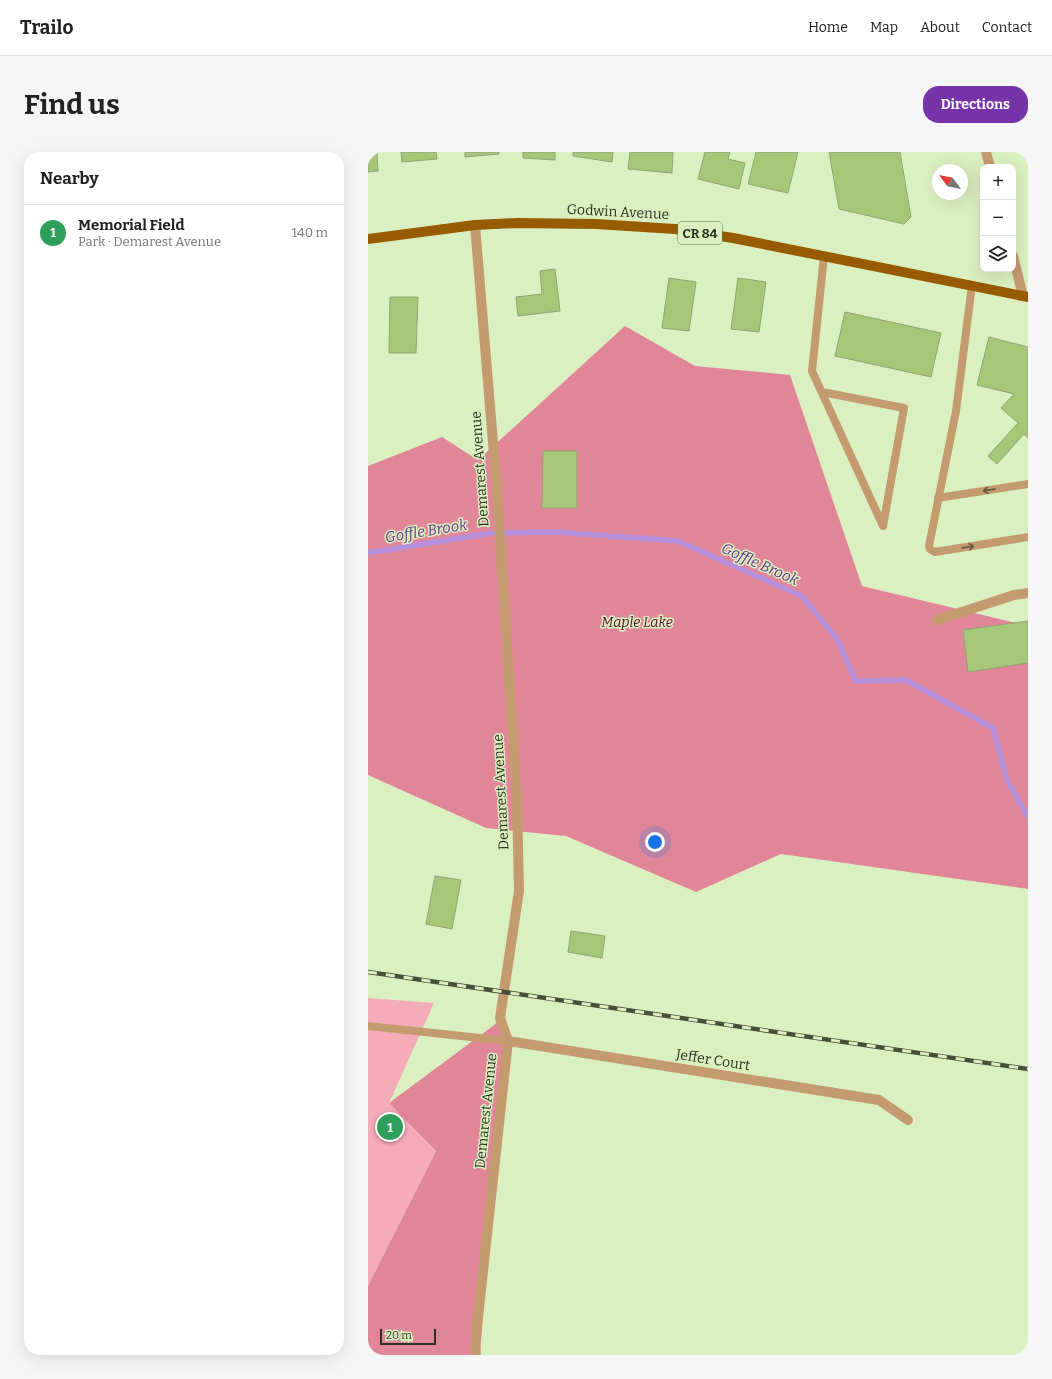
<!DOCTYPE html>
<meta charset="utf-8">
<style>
body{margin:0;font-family:Bitter,serif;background:#f6f6f6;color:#222}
.controls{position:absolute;right:12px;top:12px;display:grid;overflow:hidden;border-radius:8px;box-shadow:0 4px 16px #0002}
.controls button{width:36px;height:36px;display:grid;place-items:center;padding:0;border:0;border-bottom:1px solid #e0e0e0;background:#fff;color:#222;font:20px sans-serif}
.compass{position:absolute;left:564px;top:12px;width:36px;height:36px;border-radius:50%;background:#fff;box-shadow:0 4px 16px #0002;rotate:302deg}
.scale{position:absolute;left:12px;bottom:10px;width:56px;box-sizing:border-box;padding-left:4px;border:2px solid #2a321f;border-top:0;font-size:11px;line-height:14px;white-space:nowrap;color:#2a321f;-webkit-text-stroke:3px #dbf0c0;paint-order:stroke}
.you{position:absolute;left:287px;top:690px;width:14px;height:14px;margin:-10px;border:3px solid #fff;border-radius:50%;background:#1a73e8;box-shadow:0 0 0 6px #1a73e833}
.badge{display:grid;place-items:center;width:26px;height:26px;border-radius:50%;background:#7734a8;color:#fff;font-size:13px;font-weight:700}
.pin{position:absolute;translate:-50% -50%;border:2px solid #fff;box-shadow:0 1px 4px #0006}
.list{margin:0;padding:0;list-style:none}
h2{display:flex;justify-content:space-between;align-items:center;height:52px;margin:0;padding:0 16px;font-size:17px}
h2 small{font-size:13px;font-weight:400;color:#767676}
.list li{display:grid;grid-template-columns:26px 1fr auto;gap:12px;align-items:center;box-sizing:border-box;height:56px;padding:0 16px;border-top:1px solid #e0e0e0}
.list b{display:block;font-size:15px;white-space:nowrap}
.list p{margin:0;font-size:13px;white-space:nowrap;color:#767676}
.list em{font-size:13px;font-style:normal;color:#767676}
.icon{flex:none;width:22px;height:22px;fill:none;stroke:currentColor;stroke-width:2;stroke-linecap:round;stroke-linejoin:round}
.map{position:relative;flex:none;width:660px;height:1203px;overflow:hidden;border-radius:16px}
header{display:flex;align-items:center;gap:24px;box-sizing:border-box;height:56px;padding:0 20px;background:#fff;border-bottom:1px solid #e0e0e0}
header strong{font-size:19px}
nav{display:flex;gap:22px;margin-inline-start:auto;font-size:14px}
.intro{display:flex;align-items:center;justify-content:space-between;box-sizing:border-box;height:96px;padding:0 24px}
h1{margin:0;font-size:28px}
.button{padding:10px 18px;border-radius:16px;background:#7734a8;color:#fff;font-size:14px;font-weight:700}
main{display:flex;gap:24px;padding:0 24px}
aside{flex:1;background:#fff;border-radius:16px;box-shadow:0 4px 16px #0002}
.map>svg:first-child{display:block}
</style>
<header>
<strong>Trailo</strong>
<nav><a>Home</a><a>Map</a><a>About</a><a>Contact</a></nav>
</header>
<div class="intro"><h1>Find us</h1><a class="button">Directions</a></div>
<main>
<aside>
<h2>Nearby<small></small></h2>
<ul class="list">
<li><span class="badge" style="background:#2e9e5b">1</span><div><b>Memorial Field</b><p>Park · Demarest Avenue</p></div><em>140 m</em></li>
</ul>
</aside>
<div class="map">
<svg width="660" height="1203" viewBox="0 0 660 1203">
<rect width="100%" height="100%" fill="#dbf0c0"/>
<path fill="#f5acb9" d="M0,846L66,851L21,951L68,999L0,1134Z"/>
<g fill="#e08698">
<path d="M257,174L327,214L422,223L494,434L660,474V737L413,702L328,740L198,684L118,676L0,623V314L74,285L110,308Z"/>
<path d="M137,865L112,1203H0V1134L68,999L21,951Z"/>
</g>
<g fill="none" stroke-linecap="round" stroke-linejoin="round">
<path stroke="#b690da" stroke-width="5.5" d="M0,401L123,381L189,380L310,389L434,444L469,487L488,529L538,528L625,576L639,628L660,665"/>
</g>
<g fill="#a6c777" stroke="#90a476">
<path d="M0,0H9L10,19L0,20Z"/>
<path d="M33,0H68L69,7L34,10Z"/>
<path d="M97,0H131V2L97,5Z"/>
<path d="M155,0H187V8L155,6Z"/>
<path d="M205,0H245L244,10L205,4Z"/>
<path d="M262,0H305L304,21L260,17Z"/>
<path d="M337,0H362L360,7L377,11L371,37L330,27Z"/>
<path d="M388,0H430L420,41L380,32Z"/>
<path d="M461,0H532L543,65L536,72L471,57Z"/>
<path d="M187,117L192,159L150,164L148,145L174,142L172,119Z"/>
<path d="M301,126L328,130L321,179L294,176Z"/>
<path d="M370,126L398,130L391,180L363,177Z"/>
<path d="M22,145H50L48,201H21Z"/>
<path d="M477,160L573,181L563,225L467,204Z"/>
<path d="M621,185L660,195V286L656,282L629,312L620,304L650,271L633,256L646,242L609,233Z"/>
<path d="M175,299H209V356H174Z"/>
<path d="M660,469V511L600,520L595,478Z"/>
<path d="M67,724L93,728L84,777L58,772Z"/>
<path d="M203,779L237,784L234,806L200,800Z"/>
</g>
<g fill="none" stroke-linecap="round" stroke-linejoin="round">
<g stroke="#c49a6f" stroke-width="8">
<path d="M604,133L588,259L561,394L562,397L567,400L660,385"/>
<path d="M454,240L536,256L515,374L444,219L456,104"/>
<path d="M570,346L660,332"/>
<path d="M0,874L140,889"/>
</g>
<g stroke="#c49a6f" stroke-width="10">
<path d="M618,0L622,15"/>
<path d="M107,73L129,339L149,649L151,739L132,866L140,889L107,1193L108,1203"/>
<path d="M645,104L655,144"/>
<path d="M569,468L646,443L660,441"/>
<path d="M140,889L511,948L540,968"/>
</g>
<path stroke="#975b00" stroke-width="10" d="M0,87L107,73L149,71L228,72L307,77L365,86L660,145"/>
<defs>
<path id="rail" d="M0,820L660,917"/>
</defs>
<use href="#rail" stroke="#465039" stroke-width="4.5"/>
<use href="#rail" stroke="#dbf0c0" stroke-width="3" stroke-dasharray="9" stroke-linecap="butt"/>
</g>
<defs><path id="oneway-shaft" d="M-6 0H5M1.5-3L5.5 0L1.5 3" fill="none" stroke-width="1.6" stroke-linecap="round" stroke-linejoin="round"/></defs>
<g stroke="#60563b">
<use href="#oneway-shaft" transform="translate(621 338) rotate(171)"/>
<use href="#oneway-shaft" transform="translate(600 395) rotate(-9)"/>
</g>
<g text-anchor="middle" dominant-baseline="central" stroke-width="3" stroke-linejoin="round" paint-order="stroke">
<rect fill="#dbf0c0" stroke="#5f6b4f" stroke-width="1" x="310" y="70" width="44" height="22" rx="3"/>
<g font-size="13" font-weight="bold" fill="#2a321f">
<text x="332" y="81">CR 84</text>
</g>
<g font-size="14" fill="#2a321f" stroke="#dbf0c0">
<text transform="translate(250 60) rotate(3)">Godwin Avenue</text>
<text transform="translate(112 317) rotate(-94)">Demarest Avenue</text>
<text transform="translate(133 640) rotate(-93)">Demarest Avenue</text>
<text transform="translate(345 908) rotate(9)">Jeffer Court</text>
<text transform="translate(118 959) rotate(-84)">Demarest Avenue</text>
</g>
<g font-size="14" font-style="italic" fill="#5d0c27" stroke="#dbf0c0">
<text x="269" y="470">Maple Lake</text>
</g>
<g font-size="15" font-style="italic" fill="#633389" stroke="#dbf0c0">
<text transform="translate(58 379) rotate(-9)">Goffle Brook</text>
<text transform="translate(392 412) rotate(24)">Goffle Brook</text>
</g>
</g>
</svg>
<div class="controls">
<button>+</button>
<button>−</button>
<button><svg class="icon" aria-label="layers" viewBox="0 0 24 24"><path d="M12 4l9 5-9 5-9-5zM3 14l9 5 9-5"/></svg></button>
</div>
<svg class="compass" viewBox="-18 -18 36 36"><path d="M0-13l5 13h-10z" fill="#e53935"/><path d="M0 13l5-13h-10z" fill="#767676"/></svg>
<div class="scale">20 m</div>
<div class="you"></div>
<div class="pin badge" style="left:22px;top:975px;background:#2e9e5b">1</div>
</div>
</main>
